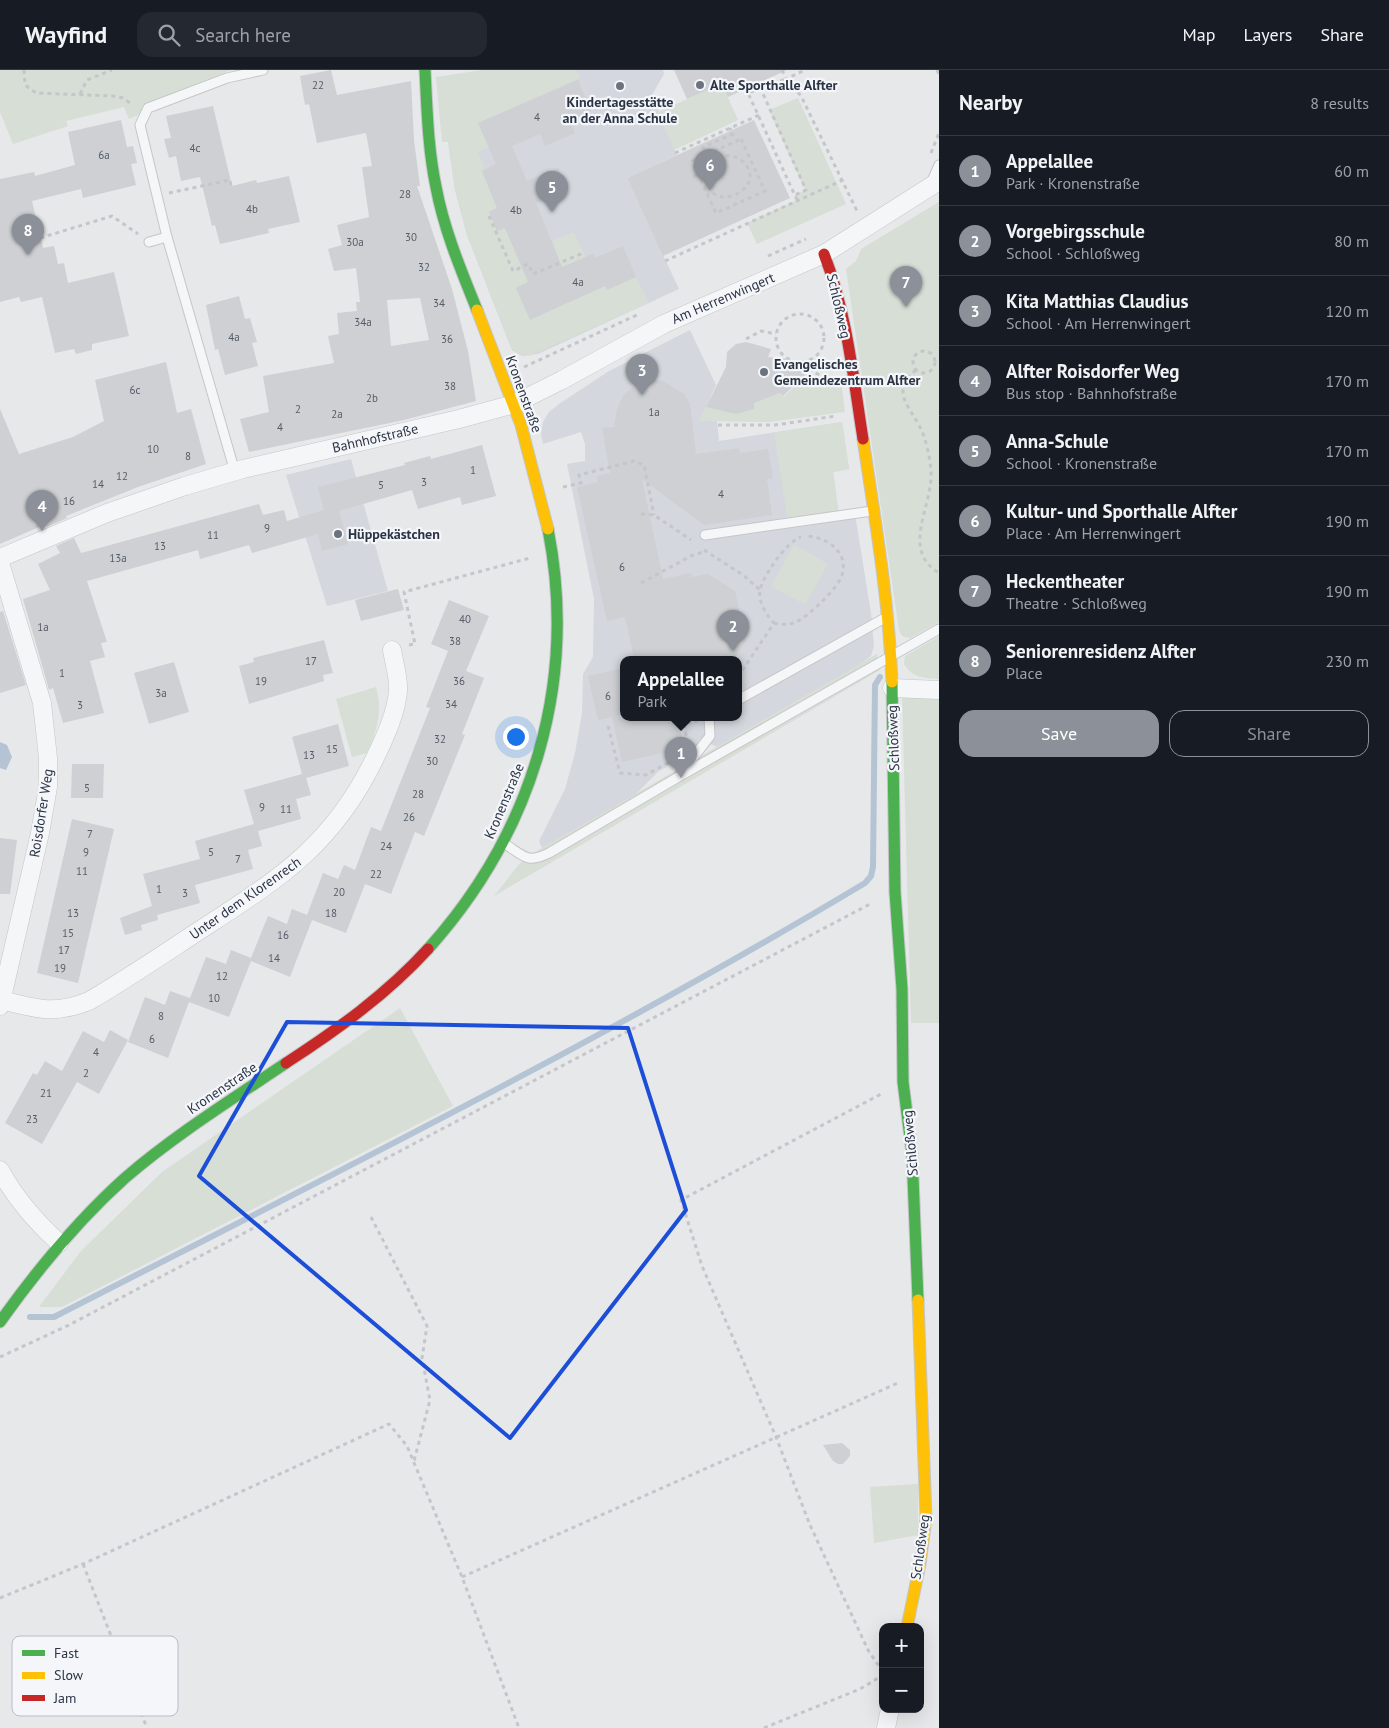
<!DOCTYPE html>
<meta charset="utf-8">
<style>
body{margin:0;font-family:"PT Sans",sans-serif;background:#242831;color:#f1f3f6}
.controls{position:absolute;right:15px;bottom:15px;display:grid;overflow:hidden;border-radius:10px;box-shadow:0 5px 20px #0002}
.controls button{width:45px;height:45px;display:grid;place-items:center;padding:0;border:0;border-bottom:1px solid #363941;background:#171b24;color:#f1f3f6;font:25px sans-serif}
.you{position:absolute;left:515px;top:666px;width:18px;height:18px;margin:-12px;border:4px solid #fff;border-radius:50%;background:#1a73e8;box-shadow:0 0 0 8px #1a73e833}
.badge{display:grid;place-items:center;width:32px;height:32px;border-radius:50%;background:#8c9099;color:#fff;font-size:16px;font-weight:700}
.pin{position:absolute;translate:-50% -41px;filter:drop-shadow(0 1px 2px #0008)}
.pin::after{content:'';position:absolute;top:26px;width:18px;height:15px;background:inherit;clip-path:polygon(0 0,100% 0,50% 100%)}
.popup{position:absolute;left:620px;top:586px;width:122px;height:65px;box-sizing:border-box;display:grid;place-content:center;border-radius:10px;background:#171b24;filter:drop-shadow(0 1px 4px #0005);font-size:16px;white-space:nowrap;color:#9ea1a6}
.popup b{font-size:19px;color:#f1f3f6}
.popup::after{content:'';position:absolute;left:50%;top:100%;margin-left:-10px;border:10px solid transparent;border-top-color:#171b24}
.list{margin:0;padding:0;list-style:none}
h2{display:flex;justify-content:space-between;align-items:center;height:65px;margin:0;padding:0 20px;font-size:21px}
h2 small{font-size:16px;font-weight:400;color:#9ea1a6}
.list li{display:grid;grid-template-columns:32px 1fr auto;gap:15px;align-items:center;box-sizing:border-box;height:70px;padding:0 20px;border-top:1px solid #363941}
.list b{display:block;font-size:19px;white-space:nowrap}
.list p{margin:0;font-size:16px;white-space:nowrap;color:#9ea1a6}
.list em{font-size:16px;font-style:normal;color:#9ea1a6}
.actions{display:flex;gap:10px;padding:15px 20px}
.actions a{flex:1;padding:11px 0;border:1px solid #8c9099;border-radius:15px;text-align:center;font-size:18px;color:#8c9099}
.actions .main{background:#8c9099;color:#fff}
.icon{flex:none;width:28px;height:28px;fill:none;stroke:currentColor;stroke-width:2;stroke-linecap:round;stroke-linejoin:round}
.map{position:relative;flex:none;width:939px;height:1658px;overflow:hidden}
header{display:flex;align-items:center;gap:30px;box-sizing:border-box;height:70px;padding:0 25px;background:#171b24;border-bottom:1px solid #363941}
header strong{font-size:24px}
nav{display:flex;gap:28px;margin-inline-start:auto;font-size:18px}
.search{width:350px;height:45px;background:#242831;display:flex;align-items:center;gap:12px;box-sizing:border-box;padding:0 18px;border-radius:15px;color:#9ea1a6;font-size:19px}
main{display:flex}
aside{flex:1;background:#171b24}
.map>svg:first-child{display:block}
</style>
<header>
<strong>Wayfind</strong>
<div class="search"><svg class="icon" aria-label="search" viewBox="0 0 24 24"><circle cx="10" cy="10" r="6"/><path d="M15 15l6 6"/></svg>Search here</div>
<nav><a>Map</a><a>Layers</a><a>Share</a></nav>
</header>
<main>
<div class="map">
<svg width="939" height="1658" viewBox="0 0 939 1658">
<rect width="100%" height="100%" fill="#e6e8ea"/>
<g fill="#d4d7dd" fill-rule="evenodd">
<path d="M482,0H663L664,4L652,25L677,85L627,108L679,219L538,284L522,286L512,280L467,165L455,120L448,72H442Z"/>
<path d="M690,260L716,315L700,350L717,351L719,371L842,352L849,399L833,402L839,446L855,444L871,543L874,576L871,586L862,593L717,677L700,669L690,684L659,701L634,726L542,778L539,771L565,719L575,683L582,643L583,604L593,587L594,529L567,394L585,391V374L581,362L543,374L541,364L543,352L549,342L559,334L609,301ZM624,589H738V647H624Z"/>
<path d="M351,389L388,521L327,536L286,405Z"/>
</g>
<g fill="#d6ded6">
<path d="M0,0H231L147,33L138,45L129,49L124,37L66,51L68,56L13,74L0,42Z"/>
<path d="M482,0H576L580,8L478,53L489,77L478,82L485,99L482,101L497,138L489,142L497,161L505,158L521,194L555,180L552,171L574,162L585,187L516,218L530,249L605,216L607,220L636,207L649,233L529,286L516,283L510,275L467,165L455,120L448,72H442L436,7Z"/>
<path d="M722,14L738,50L674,80L658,42Z"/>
<path d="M798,28L846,134L757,174L747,153L797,130L795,125L805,120L769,40Z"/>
<path d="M939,132V552L910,568L902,566L899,560L846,199L856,191L861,179Z"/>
<path d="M807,303L820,314L841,311L845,342L769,352L699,351L706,337L743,342L754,339V333L780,323L784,327Z"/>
<path d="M842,352L849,399L833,402L839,446L788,453L774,363Z"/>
<path d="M794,474L828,494L805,535L771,516Z"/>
<path d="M939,566V609C925,608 912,608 904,594L905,586Z"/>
<path d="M877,584L880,600L494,826L521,792L542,778Z"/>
<path d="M376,617C383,641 377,660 367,683L352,687L336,629Z"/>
<path d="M902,625L939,628V953H911Z"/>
<path d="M400,938L453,1036L62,1237H39L81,1181L162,1102Z"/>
<path d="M918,1414V1465L874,1473L870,1417Z"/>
</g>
<path fill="#b4c4d5" d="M0,672L7,675L12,687L6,700L0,698Z"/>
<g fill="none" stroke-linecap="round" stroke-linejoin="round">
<path stroke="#b4c4d5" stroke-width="6" d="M30,1247H54C327,1107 602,971 865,813L871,806L873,797L875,615L880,607"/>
</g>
<g fill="#ced0d3" fill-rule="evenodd">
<path d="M331,0L337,25L411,11L414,70L420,116H417L452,219L468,281L476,331L404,350L249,382L240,349L269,342L263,306L334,293L328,266L339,264L337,243L357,241L356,232H360L356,198L334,201L328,179L342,175L337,155L369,147L362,97L372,96L366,63L317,73L309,34L305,35L300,6ZM420,228L429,270L391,276L387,230Z"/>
<path d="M674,0H787L728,27L722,14L687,29Z"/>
<path d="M578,10L591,42L570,52L575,63L545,76L540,64L512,76L527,111L558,98L566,120L536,133L562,197L593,184L595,188L623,176L636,207L607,220L605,216L530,250L516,218L528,212L505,158L497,161L489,142L497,138L482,101L496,94L478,53Z"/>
<path d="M213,36L232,116L256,110L257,113L289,106L300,152L268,159L269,163L220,174L215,155L212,156L200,107L181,111L176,86L169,88L164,69L171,68L166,46Z"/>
<path d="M121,50L127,77L133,76L137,93L131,94L136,115L83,128L81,119L32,131L43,178L54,176L58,194L64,193L68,213L114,202L129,266L92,274V280L76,284L74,279L55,283L42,227L21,232L19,227L0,232V109L34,102L35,106L75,95L68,62Z"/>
<path d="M754,50L790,128L663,186L627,108Z"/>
<path d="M239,226L245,249L250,248L257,272L252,273L258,296L225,305L218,279L215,280L206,235Z"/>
<path d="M746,272L771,279L768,287L788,289L807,303L783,326L780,323L754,333V339L736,344L706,337L726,297L727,282L736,274Z"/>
<path d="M166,292L177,343L191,339L206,394L138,417L66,446L67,448L47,457L46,454L0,474V339L19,384L73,367L104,351L95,310Z"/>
<path d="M648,309L663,311L684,324L690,334L696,384L739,378L740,383L768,379L773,408L767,409L772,445L704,455L642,409L663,509L691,503L692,507L708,504L735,521L746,571L734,589H634L625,547L607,551L577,417L598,412L597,406L610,403L602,358L614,357L617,339L623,326L634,315Z"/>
<path d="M482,375L496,426L462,435L460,427L418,439L412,420L339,441L348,474L322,481L318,464L252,483L249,475L200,489L198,480L87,511L107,572L101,573L105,587L90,591L104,643L63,653L53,618L49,620L46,609L23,529L50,520L38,494L60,483L56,476L74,468L81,483L259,434L263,445L284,440L287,451L324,440L318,417L405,395L404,393L430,386L431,389Z"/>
<path d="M398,519L404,540L361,551L355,530Z"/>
<path d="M449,530L489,546L466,601L484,608L462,664L465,665L424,766L415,762L391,824L365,814L346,863L312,850L290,907L251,891L229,947L189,932L168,988L128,972L145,927L165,935L170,921L190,928L206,887L226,894L231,880L251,888L268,846L287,854L292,839L307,845L323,803L338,809L344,795L355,800L371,757L381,761L430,638L426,637L448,581L431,574Z"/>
<path d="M3,541L26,615L0,623V542Z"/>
<path d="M324,570L333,603L323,605L324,611L249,634L239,596L254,592L253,588Z"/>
<path d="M174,592L189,642L149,654L134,603Z"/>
<path d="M624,598V644L614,647H677L684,678L622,692L612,647L598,650L588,606Z"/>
<path d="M338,654L349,696L306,708L311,725L296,729L301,749L258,761L262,776L248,780L253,799L195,815L200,833L157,845L158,850L141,855L142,860L125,865L120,848L152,836L143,804L200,789L195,771L254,754L244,720L302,704L292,667Z"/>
<path d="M72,694H104L103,728H71Z"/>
<path d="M72,749L114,759L78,913L37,903Z"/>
<path d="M0,768L17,770L10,824H0Z"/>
<path d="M110,960L128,970L99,1024L77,1012L42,1074L5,1053L33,1003L37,1005L45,991L62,1001L83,961L104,972Z"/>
<path d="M842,1373L850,1380V1386L843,1394H838L833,1391L823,1375Z"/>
</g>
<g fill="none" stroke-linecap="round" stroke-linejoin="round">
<defs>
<g id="lane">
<path d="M931,113L939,95"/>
<path d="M167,167L140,55L148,38L227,8L263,0"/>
<path d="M149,172L167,167L235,402"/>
<path d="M705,465L872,441"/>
<path d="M738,630L883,549"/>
<path d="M682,702L710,666L709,647"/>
<path d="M505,774C524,786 527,794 549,783L680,706L939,559"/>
</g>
<g id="street">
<path d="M0,488L107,443L185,416L243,399L459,349L514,334L562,310L664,254L824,184L939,111"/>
<path d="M0,493L42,633L48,688V717L40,763L0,936"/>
<path d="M892,618L939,620"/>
<path d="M2,930C36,939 54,945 89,931C125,910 159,887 194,864C275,811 331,779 375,688C385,667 396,644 398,621C399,608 394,592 392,580"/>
<path d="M0,1100C15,1128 36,1152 59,1173"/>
<path d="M886,1658L890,1639"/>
</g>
<g id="fast">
<path d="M425,0C427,39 428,79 436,117C444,160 461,200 477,240"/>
<path d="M892,612L895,822L902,919L903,1012L912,1083L918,1230"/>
<path d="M428,879C533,762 578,613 548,459"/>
<path d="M0,1252C37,1200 77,1151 125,1108C175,1065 231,1030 286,993"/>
</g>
<g id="slow">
<path d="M477,240L521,355L548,459"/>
<path d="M863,369C875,449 889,531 892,612"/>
<path d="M907,1557L920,1494L926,1448L918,1230"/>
</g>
<g id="jam">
<path d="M824,184C847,243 853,306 863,369"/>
<path d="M286,993C337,960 387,924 428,879"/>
</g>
</defs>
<use href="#lane" stroke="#c4c6c8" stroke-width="11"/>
<use href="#street" stroke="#c4c6c8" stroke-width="19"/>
<use href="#fast" stroke="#c4c6c8" stroke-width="13"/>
<use href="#slow" stroke="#c4c6c8" stroke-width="13"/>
<use href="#jam" stroke="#c4c6c8" stroke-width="13"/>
<g stroke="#c5c6ca" stroke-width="3" stroke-dasharray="4 4" stroke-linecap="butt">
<path d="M24,0L25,15L36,23L113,26L123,28L133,35"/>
<path d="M782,0L786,9L805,0"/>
<path d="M937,0L939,4"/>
<path d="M760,17L806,120L795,125"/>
<path d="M80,24L87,10L112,0"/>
<path d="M741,69L765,121L716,143L692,91Z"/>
<path d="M675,83L759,45"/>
<path d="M931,83L939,63"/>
<path d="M711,94L703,77L733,64L730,58"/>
<path d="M693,107C697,105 703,103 707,100C712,96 713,90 720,87C727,84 737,86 742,91C774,119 700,151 708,100"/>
<path d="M169,123L230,110L231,116"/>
<path d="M797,130L748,23L786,9L801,26L857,141"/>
<path d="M489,146L513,201L528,194L533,204L583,183"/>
<path d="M40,168L112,146L138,164"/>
<path d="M768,186L806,169"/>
<path d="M665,191L843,110"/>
<circle cx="800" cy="268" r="24"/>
<path d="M746,269L761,261L776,264"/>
<circle cx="924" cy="292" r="11"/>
<path d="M806,291L809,298L826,310L831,309"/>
<path d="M524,297L639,244"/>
<path d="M916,300C890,320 909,336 920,357C926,369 930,387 931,401C933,437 900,479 939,503"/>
<path d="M718,355H775L836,346"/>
<path d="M563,417L581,413L579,405L634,391L644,395L654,445"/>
<path d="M641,444L654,445L691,470"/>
<path d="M704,480L743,505L760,520"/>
<path d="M641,513L691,486L706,481"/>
<path d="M774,553C781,555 789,555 796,552C808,547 839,517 842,505C849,481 826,467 806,466"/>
<path d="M409,575L415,574L404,522L530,488"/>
<path d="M738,607L774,553C766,545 758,531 760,520C763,506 787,471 801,467"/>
<path d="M684,654L687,670"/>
<path d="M679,655L697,651"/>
<path d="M608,656L620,703L646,705L671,691"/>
<path d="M371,1147L427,1256L422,1288L430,1330L414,1391"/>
<path d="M0,1287L69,1255L872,833"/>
<path d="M83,1494L147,1658"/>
<path d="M462,1507L898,1313"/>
<path d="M0,1528L83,1494L389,1354L407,1376L462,1507L519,1658"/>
<path d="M883,1602L868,1580L810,1455L776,1367L702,1196L681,1130L883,1023"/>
<path d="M764,1658L860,1619L875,1610L883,1603"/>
</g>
<use href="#lane" stroke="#f5f6f7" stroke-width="9"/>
<use href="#street" stroke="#f5f6f7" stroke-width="18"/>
<use href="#fast" stroke="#4caf50" stroke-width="11"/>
<use href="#slow" stroke="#ffc107" stroke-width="11"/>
<use href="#jam" stroke="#c62828" stroke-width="11"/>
</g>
<path fill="none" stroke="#1d4ed8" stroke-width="4" stroke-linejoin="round" d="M287,952L628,958L686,1140L510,1368L199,1106Z"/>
<g fill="#6c737f" stroke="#f4f6f9" stroke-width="2">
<circle cx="700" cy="15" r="5"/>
<circle cx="620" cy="16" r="5"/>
<circle cx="764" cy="302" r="5"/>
<circle cx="338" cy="464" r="5"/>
</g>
<g text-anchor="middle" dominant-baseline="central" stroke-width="4.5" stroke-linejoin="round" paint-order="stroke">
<g font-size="11" fill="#545c69">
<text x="318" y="15">22</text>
<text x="537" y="47">4</text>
<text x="195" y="78">4c</text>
<text x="104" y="85">6a</text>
<text x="405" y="124">28</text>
<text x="252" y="139">4b</text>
<text x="516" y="140">4b</text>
<text x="411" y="167">30</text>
<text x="355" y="172">30a</text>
<text x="424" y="197">32</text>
<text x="578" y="212">4a</text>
<text x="439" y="233">34</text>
<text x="363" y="252">34a</text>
<text x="234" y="267">4a</text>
<text x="447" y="269">36</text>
<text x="450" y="316">38</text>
<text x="135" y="320">6c</text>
<text x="372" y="328">2b</text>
<text x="298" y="339">2</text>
<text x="654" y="342">1a</text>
<text x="337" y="344">2a</text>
<text x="280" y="357">4</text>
<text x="153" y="379">10</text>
<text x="188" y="386">8</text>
<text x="473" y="400">1</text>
<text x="122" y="406">12</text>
<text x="424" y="412">3</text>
<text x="98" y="414">14</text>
<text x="381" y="415">5</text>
<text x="721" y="424">4</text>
<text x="69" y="431">16</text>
<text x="267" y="458">9</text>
<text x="213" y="465">11</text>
<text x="160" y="476">13</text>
<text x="118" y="488">13a</text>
<text x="622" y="497">6</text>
<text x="465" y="549">40</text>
<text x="43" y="557">1a</text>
<text x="455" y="571">38</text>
<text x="311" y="591">17</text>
<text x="62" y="603">1</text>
<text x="261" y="611">19</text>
<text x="459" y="611">36</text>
<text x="161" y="623">3a</text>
<text x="608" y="626">6</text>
<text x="451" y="634">34</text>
<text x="80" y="635">3</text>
<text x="440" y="669">32</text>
<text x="332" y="679">15</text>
<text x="309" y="685">13</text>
<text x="432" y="691">30</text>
<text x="87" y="718">5</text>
<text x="418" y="724">28</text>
<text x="262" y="737">9</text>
<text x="286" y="739">11</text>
<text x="409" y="747">26</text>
<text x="90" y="764">7</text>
<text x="386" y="776">24</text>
<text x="86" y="782">9</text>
<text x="211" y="782">5</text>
<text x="238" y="789">7</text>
<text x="82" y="801">11</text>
<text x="376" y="804">22</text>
<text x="159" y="819">1</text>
<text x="339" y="822">20</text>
<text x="185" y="823">3</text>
<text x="73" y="843">13</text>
<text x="331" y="843">18</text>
<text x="68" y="863">15</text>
<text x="283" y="865">16</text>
<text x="64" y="880">17</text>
<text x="274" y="888">14</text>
<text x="60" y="898">19</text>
<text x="222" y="906">12</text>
<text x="214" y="928">10</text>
<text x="161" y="946">8</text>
<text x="152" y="969">6</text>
<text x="96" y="982">4</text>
<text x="86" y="1003">2</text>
<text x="46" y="1023">21</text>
<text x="32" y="1049">23</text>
</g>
<g font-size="14" font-weight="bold" fill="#2b3445" stroke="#f4f6f9" text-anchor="start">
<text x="710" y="15">Alte Sporthalle Alfter</text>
<text x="620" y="32" text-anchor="middle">Kindertagesstätte<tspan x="620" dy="16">an der Anna Schule</tspan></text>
<text x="774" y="294">Evangelisches<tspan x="774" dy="16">Gemeindezentrum Alfter</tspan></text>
<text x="348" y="464">Hüppekästchen</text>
</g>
<g font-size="14" fill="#2b3445" stroke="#f4f6f9">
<text transform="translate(723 228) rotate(-23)">Am Herrenwingert</text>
<text transform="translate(839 236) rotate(77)">Schloßweg</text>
<text transform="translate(524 324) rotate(70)">Kronenstraße</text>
<text transform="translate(375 368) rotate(-13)">Bahnhofstraße</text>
<text transform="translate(893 668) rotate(-92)">Schloßweg</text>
<text transform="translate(504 731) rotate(-67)">Kronenstraße</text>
<text transform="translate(41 743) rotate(-81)">Roisdorfer Weg</text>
<text transform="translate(245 828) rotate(-35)">Unter dem Klorenrech</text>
<text transform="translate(222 1018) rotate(-34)">Kronenstraße</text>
<text transform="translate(910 1073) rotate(-95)">Schloßweg</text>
<text transform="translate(920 1477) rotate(-82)">Schloßweg</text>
</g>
</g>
<rect x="12" y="1566" width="166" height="80" rx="8" fill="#f4f6f9" stroke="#b8bcc3" stroke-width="1"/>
<rect x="22" y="1580" width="23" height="6" fill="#4caf50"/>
<rect x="22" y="1602" width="23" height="7" fill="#ffc107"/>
<rect x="22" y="1625" width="23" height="6" fill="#c62828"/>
<g font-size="14" fill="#2b3445">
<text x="54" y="1588">Fast</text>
<text x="54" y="1610">Slow</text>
<text x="54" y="1633">Jam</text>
</g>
</svg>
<div class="controls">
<button>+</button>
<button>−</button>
</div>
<div class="you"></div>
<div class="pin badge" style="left:681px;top:708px">1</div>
<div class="popup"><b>Appelallee</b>Park</div>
<div class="pin badge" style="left:733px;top:581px">2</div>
<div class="pin badge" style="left:642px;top:325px">3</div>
<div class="pin badge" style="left:42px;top:461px">4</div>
<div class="pin badge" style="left:552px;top:142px">5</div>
<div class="pin badge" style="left:710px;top:120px">6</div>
<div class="pin badge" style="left:906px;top:237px">7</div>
<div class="pin badge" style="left:28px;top:185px">8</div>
</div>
<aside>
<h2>Nearby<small>8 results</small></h2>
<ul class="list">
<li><span class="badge">1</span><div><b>Appelallee</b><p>Park · Kronenstraße</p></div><em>60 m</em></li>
<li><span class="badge">2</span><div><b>Vorgebirgsschule</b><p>School · Schloßweg</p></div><em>80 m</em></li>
<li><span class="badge">3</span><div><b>Kita Matthias Claudius</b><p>School · Am Herrenwingert</p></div><em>120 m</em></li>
<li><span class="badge">4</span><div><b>Alfter Roisdorfer Weg</b><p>Bus stop · Bahnhofstraße</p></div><em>170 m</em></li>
<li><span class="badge">5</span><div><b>Anna-Schule</b><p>School · Kronenstraße</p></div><em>170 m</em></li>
<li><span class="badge">6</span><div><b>Kultur- und Sporthalle Alfter</b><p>Place · Am Herrenwingert</p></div><em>190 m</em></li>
<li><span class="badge">7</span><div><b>Heckentheater</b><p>Theatre · Schloßweg</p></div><em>190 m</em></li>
<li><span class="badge">8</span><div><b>Seniorenresidenz Alfter</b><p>Place</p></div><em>230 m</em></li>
</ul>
<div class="actions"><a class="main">Save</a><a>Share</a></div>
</aside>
</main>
